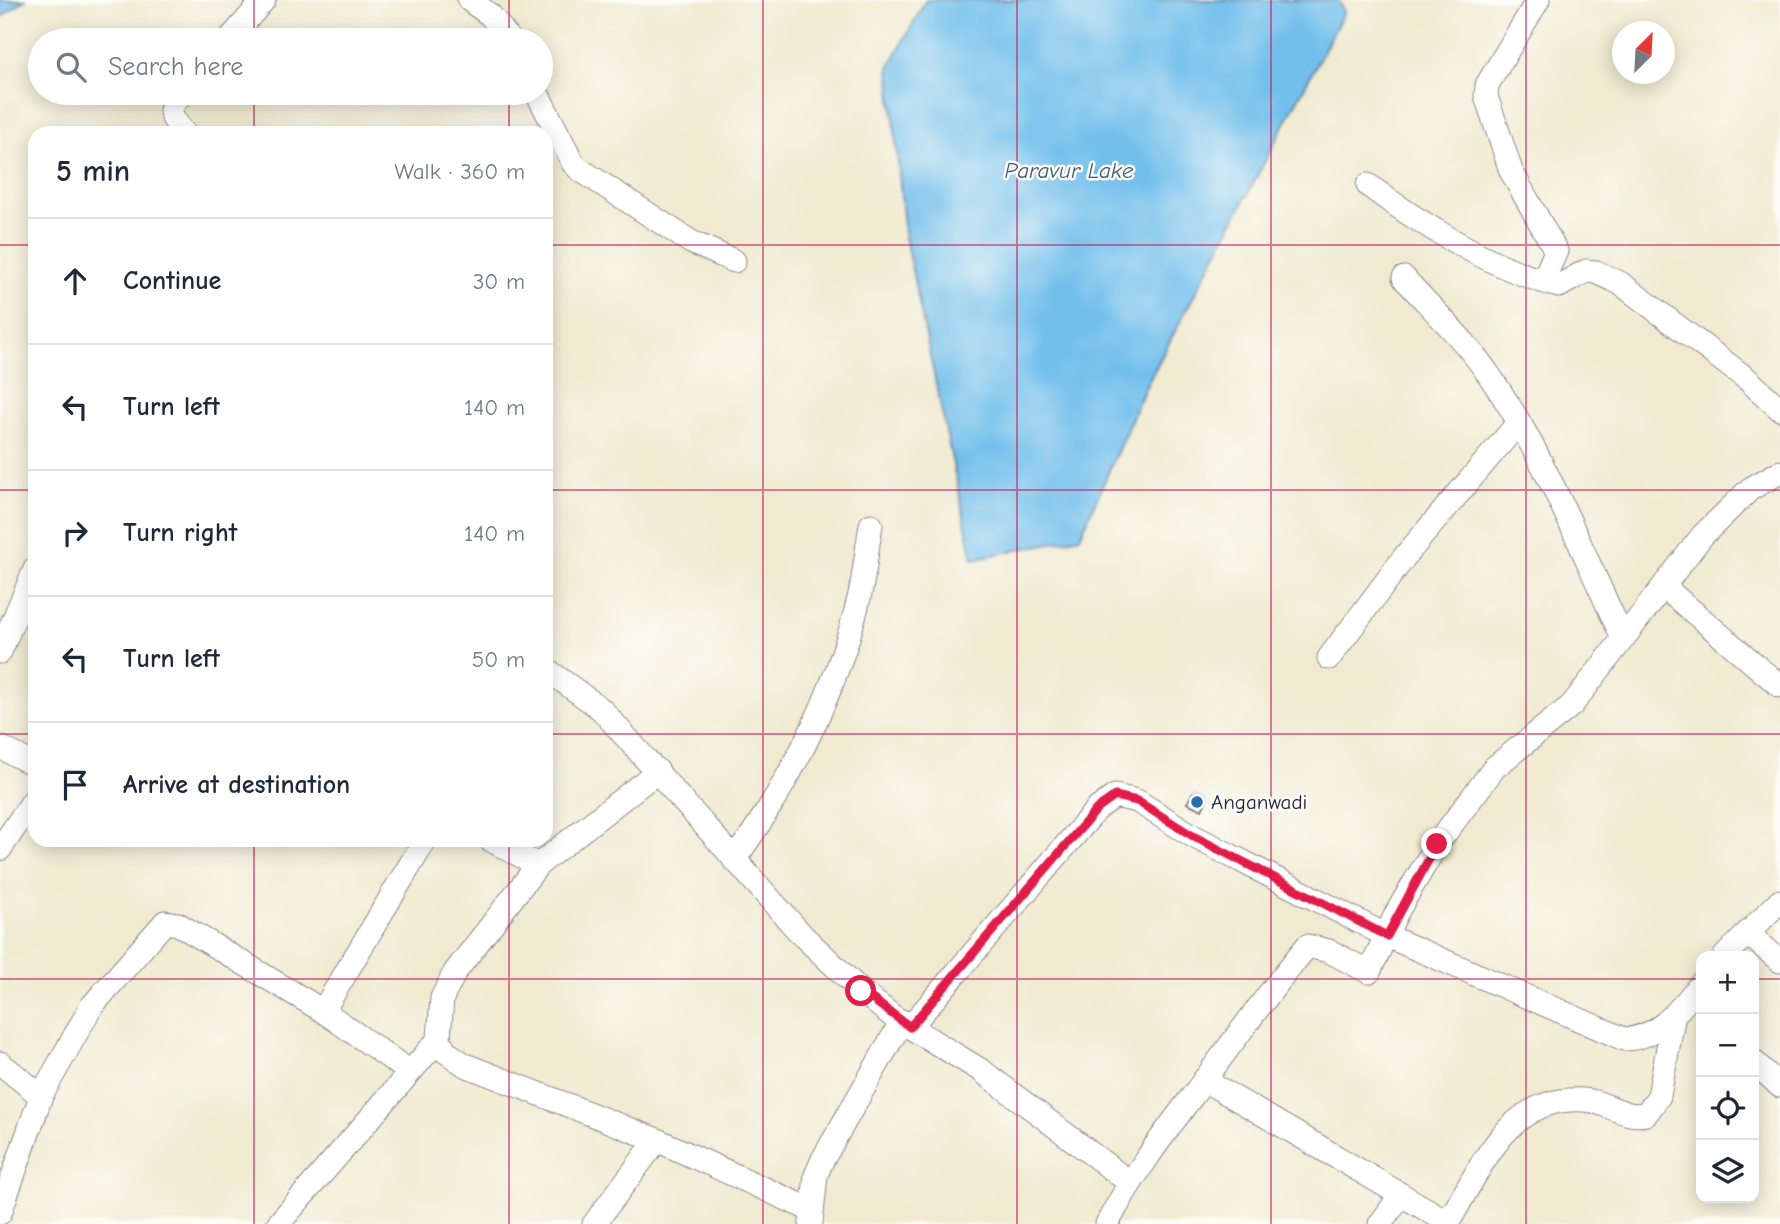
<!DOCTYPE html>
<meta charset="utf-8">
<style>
body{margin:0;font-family:"Comic Neue",sans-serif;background:#f6f6f7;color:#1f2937}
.controls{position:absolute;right:21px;bottom:21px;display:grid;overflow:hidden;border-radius:14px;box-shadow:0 4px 18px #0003}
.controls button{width:63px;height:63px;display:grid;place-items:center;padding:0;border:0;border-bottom:2px solid #e0e1e3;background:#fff;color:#1f2937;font:35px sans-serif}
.compass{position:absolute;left:1612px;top:21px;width:63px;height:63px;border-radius:50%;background:#fff;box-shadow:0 4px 18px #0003;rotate:24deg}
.stop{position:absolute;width:21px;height:21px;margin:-16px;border:5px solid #e11d48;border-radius:50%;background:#fff}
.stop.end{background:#e11d48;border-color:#fff;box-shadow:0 2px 7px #0008}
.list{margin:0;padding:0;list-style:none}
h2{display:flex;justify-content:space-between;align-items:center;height:91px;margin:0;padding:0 28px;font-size:30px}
h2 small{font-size:23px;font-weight:400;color:#747a83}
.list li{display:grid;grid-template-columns:46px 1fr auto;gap:21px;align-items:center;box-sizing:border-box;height:126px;padding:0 28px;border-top:2px solid #e0e1e3}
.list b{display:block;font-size:26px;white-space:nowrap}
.list em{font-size:23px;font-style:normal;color:#747a83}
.icon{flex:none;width:38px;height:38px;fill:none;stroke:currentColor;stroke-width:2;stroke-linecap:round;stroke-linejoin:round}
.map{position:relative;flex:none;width:1780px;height:1224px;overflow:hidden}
.search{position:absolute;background:#fff;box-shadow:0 4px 18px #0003;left:28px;top:28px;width:525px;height:77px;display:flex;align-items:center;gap:18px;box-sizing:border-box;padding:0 24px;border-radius:38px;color:#747a83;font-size:26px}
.panel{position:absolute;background:#fff;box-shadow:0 4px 18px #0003;left:28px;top:126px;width:525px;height:721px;border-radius:21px}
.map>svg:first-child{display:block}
</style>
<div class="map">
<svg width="1780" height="1224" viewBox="0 0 1780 1224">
<defs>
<pattern id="building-hatch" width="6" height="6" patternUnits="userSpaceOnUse" patternTransform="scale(1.75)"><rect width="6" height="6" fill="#b4a0e2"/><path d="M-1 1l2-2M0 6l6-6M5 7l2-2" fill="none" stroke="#9282b8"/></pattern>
</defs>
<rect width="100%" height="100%" fill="#fdfcf7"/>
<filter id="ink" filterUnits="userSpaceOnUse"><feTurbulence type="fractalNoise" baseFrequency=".0143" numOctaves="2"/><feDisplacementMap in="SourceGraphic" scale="14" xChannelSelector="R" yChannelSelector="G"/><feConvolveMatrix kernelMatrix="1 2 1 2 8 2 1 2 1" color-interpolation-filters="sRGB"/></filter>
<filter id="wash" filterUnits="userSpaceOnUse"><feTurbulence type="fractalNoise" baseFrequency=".00686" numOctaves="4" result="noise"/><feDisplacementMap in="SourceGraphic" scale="28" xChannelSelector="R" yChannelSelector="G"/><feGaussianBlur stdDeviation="1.57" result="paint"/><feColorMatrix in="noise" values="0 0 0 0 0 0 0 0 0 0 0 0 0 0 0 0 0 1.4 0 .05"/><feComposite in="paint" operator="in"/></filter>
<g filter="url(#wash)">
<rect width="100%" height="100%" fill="#f0ead0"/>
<g fill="#72bfec" stroke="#4a7094" stroke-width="2">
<path d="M0,0H25L0,18Z"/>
<path d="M926,0H1338L1344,12L1145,388L1080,537L973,559L905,237L889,67Z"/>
</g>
<g id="blocks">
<path fill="url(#building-hatch)" d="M1193,793L1207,800L1202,810L1187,803Z"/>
</g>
</g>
<g filter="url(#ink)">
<use href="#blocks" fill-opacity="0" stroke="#898686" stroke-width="2"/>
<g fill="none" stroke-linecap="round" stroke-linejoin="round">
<defs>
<g id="minor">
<path d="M469,0L490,15L510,40"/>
<path d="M1538,0L1487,85L1486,96L1511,171L1556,251L1543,281"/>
<path d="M229,40L264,0"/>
<path d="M183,93C165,112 169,113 184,133"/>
<path d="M537,93L573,163L579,169L691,242L734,261"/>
<path d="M1368,185C1418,223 1498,271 1559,286L1586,271L1596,272L1620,283L1747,379L1780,409"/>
<path d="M1404,278C1432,309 1465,340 1489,375C1545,455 1581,550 1623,638"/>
<path d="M1664,587L1780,686"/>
<path d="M0,652L35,569"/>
<path d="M1329,658L1406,555L1519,422"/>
<path d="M546,669L601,709L802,935L861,991L895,1018L982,1071L1129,1182"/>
<path d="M0,747L35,765"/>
<path d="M658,771L538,865L455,972L442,998L439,1039L446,1052L465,1065L657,1140L811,1210"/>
<path d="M491,840L538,865"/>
<path d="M0,849L35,798"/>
<path d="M734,860C791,782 838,688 860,594C865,571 867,547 871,525"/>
<path d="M1747,933L1780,961"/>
<path d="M1725,956L1780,901"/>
<path d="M323,1011L425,840"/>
<path d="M910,1027L1097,809L1115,796L1137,801L1193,836L1387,936L1624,1039C1659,1039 1680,1008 1701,984"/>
<path d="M1754,1062L1780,1086"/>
<path d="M0,1063L41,1096"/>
<path d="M1204,1080L1448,1222"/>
<path d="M0,1213L41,1096L91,1007L165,922L178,924L323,1011L410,1072"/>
<path d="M811,1223L816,1175L823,1159L902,1021"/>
<path d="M278,1224L439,1039"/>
<path d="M594,1224L657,1140"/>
<path d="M1107,1224C1135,1170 1170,1126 1206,1078C1239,1033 1272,989 1307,946L1329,951L1369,972L1397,912L1437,844L1495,767L1572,705L1702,536L1750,489L1780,472"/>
<path d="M1380,1224L1401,1195"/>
<path d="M1447,1224C1481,1169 1507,1094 1584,1100C1606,1101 1624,1119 1646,1114L1659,1096L1674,1015"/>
</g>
</defs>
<use href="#minor" stroke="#898686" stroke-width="25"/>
<use href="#minor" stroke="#fff" stroke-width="23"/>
</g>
</g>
<g fill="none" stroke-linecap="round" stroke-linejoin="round" filter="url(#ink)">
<path stroke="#e11d48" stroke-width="9" d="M861,991L910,1027L1097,809L1115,796L1137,801L1193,836L1387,936L1437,844"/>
</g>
<path fill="none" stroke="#c2185b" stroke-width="2" stroke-opacity="0.55" d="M254,0V40M509,0V40M763,0V1224M1017,0V1224M1271,0V1224M1526,0V1224M254,93V133M509,93V133M0,245H35M546,245H1780M0,490H35M546,490H1780M0,734H35M546,734H1780M254,840V1224M509,840V1224M0,979H1701M1754,979H1780"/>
<circle fill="#1f6fb2" stroke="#fdfcf7" stroke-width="2.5" cx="1197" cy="802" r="7"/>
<g text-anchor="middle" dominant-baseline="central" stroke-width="5" stroke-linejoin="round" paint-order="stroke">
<g font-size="21" fill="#22223b" stroke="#fdfcf7" text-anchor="start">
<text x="1211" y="802">Anganwadi</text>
</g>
<g font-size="23" font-style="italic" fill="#3e5979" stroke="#fdfcf7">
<text x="1069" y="170">Paravur Lake</text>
</g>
</g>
</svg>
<div class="controls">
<button>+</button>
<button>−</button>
<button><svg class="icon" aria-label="locate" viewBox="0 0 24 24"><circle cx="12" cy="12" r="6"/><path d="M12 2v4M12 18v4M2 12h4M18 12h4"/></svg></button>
<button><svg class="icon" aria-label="layers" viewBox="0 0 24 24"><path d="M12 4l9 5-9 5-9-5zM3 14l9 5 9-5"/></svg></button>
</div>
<svg class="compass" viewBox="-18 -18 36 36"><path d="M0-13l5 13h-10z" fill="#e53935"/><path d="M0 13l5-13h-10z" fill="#747a83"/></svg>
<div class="stop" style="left:861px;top:991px"></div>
<div class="stop end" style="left:1437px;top:844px"></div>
<div class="search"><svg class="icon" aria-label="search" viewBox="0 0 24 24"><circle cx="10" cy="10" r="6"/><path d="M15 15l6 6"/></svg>Search here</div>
<section class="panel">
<h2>5 min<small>Walk · 360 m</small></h2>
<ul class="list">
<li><svg class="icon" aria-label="ahead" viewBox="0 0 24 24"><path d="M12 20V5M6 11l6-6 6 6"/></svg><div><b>Continue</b></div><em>30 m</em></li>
<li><svg class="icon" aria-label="left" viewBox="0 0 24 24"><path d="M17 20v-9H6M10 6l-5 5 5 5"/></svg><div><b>Turn left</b></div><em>140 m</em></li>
<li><svg class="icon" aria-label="right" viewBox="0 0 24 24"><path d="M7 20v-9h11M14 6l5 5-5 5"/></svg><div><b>Turn right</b></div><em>140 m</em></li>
<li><svg class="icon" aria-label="left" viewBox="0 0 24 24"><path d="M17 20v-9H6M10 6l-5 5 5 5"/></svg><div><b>Turn left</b></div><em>50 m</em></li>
<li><svg class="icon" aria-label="arrive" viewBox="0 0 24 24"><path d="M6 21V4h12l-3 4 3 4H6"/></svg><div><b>Arrive at destination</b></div></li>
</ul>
</section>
</div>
